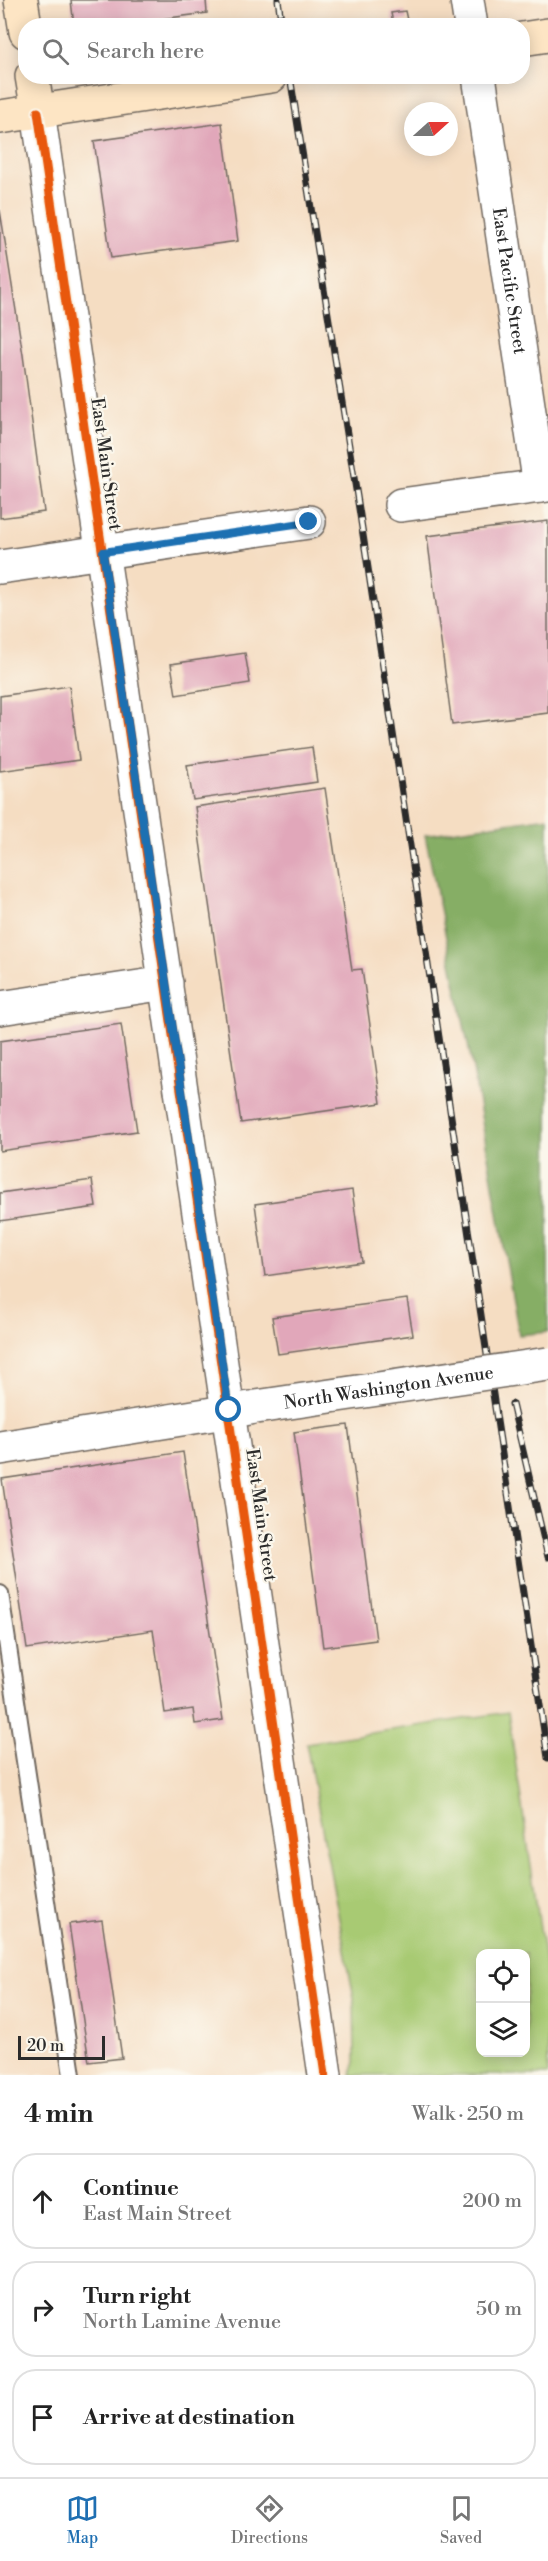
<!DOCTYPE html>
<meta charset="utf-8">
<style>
body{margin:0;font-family:"Libre Bodoni",serif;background:#f6f6f6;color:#222}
.controls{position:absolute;right:18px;bottom:18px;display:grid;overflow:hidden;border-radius:12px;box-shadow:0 3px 15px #0003}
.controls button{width:54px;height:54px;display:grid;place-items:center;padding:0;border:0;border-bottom:2px solid #e0e0e0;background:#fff;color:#222;font:30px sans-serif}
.compass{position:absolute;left:404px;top:102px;width:54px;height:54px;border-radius:50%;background:#fff;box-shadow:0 3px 15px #0003;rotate:69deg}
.scale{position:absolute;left:18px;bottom:15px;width:87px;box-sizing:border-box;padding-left:6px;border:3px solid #2b2b2b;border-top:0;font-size:16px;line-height:21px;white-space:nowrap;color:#2b2b2b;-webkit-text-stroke:4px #fbf7ec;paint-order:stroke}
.stop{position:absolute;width:18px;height:18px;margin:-14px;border:4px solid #1f6fb2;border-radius:50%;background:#fff}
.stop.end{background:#1f6fb2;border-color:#fff;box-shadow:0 2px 6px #0008}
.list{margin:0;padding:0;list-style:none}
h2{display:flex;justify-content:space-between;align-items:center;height:78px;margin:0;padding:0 24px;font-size:26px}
h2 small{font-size:20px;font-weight:400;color:#767676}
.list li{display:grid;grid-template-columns:39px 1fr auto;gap:18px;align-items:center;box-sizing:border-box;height:96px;margin:0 12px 12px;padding:0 12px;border:2px solid #e0e0e0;border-radius:24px}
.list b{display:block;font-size:22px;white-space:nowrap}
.list p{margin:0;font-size:20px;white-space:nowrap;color:#767676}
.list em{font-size:20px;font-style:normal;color:#767676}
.icon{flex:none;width:33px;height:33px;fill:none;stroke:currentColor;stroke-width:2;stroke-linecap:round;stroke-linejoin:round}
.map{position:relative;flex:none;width:548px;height:2075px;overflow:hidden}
.search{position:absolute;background:#fff;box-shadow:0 3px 15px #0003;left:18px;right:18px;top:18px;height:66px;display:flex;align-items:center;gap:15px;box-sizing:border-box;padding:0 21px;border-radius:24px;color:#767676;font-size:22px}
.sheet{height:402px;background:#fff}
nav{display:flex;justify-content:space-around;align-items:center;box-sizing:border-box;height:84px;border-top:2px solid #e0e0e0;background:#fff;font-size:16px;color:#767676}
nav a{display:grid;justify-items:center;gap:3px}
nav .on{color:#1f6fb2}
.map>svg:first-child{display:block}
</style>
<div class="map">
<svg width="548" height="2075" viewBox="0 0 548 2075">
<rect width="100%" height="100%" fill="#fbf7ec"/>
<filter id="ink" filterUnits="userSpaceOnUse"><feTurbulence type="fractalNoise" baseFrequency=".0167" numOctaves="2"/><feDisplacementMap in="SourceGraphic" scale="12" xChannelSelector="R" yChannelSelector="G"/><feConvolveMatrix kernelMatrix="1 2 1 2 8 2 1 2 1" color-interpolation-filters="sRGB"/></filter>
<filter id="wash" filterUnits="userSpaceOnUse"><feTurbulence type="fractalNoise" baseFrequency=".008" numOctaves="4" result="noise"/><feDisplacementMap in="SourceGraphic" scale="24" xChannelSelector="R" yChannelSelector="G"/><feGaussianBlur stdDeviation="1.35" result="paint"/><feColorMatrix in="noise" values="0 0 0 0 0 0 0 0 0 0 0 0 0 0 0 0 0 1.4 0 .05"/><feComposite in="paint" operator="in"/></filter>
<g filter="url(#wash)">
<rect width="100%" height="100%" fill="#f5ddc2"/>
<path fill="#a8ca73" stroke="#6a7a4f" stroke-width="1.5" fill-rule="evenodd" d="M508,1712L548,1981V2075H351L355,2062L354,1998L306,1743ZM480,1954H526V2052H480Z"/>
<path fill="#86ae65" stroke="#586c48" stroke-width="1.5" d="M548,817V1332L519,1335L473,1069L425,835Z"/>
<g id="blocks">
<g fill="#e1a7ba">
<path d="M71,0H206L207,13L107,26H74Z"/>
<path d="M405,11L407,20L393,23L391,13Z"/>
<path d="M222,123L238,241L111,258L94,141Z"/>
<path d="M0,210L23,355L44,512L0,518Z"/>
<path d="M548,521V713L452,725L427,536Z"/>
<path d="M245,653L250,683L176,695L171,664Z"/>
<path d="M69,686L79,760L0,771V696Z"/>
<path d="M312,747L317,782L193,800L187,765Z"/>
<path d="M325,788L352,970L362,969L381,1103L241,1123L195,807Z"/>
<path d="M121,1024L137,1131L0,1151V1041Z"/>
<path d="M92,1180L96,1207L0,1221V1193Z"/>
<path d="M352,1190L362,1262L265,1276L255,1204Z"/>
<path d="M407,1299L413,1335L278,1354L272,1317Z"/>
<path d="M348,1425L376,1640L323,1647L294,1432Z"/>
<path d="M183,1452L223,1720L195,1724L193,1709L165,1713L153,1630L27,1649L2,1479Z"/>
<path d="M102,1920L122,2058L89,2062L69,1924Z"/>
</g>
</g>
</g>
<g filter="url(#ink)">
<use href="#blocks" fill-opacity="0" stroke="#726960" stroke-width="1.5"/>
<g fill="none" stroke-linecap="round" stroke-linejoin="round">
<defs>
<path id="service" d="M0,1594L72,2075"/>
<g id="minor">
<path d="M467,0L471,26"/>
<path id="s1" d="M479,76L540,486"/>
<path d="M38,112L325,2075"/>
<path d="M401,505L548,485"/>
<path d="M0,567L309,522"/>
<path d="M0,1008L166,983"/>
<path d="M0,1448L250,1408"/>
</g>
<g id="secondary">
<path d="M21,0L26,32"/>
<path d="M522,39L548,35"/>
<path d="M32,76L38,112"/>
<path d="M0,117L271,76"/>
</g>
</defs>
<use href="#service" stroke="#726960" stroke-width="20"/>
<use href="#minor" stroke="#726960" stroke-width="36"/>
<use href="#secondary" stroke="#726960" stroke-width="36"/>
<use href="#service" stroke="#fff" stroke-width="16"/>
<use href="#minor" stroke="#fff" stroke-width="33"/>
<use href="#secondary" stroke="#fde5c4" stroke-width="33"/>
<defs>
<g id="rail">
<path d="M278,0L282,26"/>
<path d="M290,76L360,515L548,1758"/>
<path d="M512,1404L548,1557"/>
</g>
</defs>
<use href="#rail" stroke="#2b2b2b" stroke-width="7"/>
<use href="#rail" stroke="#fbf7ec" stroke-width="4.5" stroke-dasharray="14" stroke-linecap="butt"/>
<defs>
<g id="minor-bridge">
<path id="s2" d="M256,1407L548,1364"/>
</g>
</defs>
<use href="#minor-bridge" stroke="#726960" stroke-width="36" stroke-linecap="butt"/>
<use href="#minor-bridge" stroke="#fff" stroke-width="33"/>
<defs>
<path id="cycleway" d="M38,112L325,2075"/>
</defs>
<use href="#cycleway" stroke="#fbf7ec" stroke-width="13"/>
<use href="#cycleway" stroke="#e8590c" stroke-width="9"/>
</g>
</g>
<g fill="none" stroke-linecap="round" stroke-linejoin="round" filter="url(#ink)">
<path stroke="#1f6fb2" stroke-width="8" d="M229,1410L103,552L309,522"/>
</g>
<g text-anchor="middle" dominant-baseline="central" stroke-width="4.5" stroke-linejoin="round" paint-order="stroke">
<g font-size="18" fill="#2b2b2b" stroke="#fbf7ec">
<text stroke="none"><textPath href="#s1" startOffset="207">East Pacific Street</textPath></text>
<text transform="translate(106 464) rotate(82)">East Main Street</text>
<text stroke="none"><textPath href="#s2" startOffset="134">North Washington Avenue</textPath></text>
<text transform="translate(261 1515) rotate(82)">East Main Street</text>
</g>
</g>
</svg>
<div class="controls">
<button><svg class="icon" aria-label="locate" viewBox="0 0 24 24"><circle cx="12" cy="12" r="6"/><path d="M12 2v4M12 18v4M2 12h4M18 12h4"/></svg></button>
<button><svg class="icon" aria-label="layers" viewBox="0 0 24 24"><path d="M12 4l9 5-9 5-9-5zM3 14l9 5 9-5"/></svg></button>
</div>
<svg class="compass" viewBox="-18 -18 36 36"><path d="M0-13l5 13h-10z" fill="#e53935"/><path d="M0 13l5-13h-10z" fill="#767676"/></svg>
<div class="scale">20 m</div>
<div class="stop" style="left:229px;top:1410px"></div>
<div class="stop end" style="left:309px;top:522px"></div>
<div class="search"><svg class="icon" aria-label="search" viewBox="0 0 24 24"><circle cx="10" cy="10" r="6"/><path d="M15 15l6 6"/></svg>Search here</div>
</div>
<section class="sheet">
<h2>4 min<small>Walk · 250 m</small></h2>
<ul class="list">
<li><svg class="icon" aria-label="ahead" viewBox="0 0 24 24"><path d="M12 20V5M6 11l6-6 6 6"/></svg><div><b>Continue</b><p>East Main Street</p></div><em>200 m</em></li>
<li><svg class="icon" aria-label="right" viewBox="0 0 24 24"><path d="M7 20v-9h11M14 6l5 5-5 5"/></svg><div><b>Turn right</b><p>North Lamine Avenue</p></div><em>50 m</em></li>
<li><svg class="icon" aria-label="arrive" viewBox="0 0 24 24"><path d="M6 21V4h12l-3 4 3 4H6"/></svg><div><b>Arrive at destination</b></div></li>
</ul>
</section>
<nav>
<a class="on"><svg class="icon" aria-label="map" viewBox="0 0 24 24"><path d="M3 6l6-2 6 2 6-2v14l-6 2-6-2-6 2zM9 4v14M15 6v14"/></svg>Map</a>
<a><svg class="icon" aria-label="directions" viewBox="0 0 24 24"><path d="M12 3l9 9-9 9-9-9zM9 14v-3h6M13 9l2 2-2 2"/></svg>Directions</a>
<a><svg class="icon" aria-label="saved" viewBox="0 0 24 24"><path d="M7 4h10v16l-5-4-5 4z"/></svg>Saved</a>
</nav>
